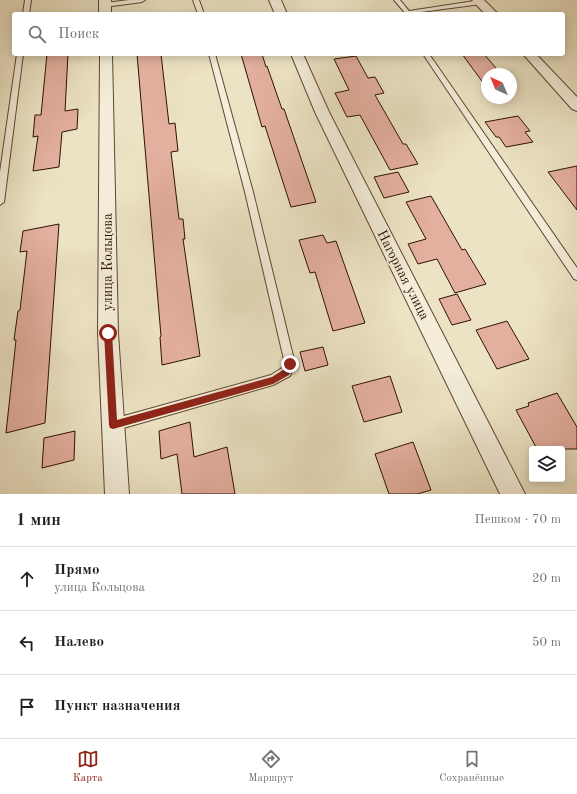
<!DOCTYPE html>
<html lang="ru">
<meta charset="utf-8">
<style>
body{margin:0;font-family:"Old Standard TT",serif;background:#f2f2f2;color:#202124}
.controls{position:absolute;right:12px;bottom:12px;display:grid;overflow:hidden;border-radius:4px;box-shadow:0 2px 10px #0003}
.controls button{width:36px;height:36px;display:grid;place-items:center;padding:0;border:0;border-bottom:1px solid #e0e0e0;background:#fff;color:#202124;font:20px sans-serif}
.compass{position:absolute;left:481px;top:68px;width:36px;height:36px;border-radius:50%;background:#fff;box-shadow:0 2px 10px #0003;rotate:316deg}
.stop{position:absolute;width:12px;height:12px;margin:-9px;border:3px solid #8f2418;border-radius:50%;background:#fff}
.stop.end{background:#8f2418;border-color:#fff;box-shadow:0 1px 4px #0008}
.list{margin:0;padding:0;list-style:none}
h2{display:flex;justify-content:space-between;align-items:center;height:52px;margin:0;padding:0 16px;font-size:17px}
h2 small{font-size:13px;font-weight:400;color:#757577}
.list li{display:grid;grid-template-columns:26px 1fr auto;gap:12px;align-items:center;box-sizing:border-box;height:64px;padding:0 16px;border-top:1px solid #e0e0e0}
.list b{display:block;font-size:15px;white-space:nowrap}
.list p{margin:0;font-size:13px;white-space:nowrap;color:#757577}
.list em{font-size:13px;font-style:normal;color:#757577}
.icon{flex:none;width:22px;height:22px;fill:none;stroke:currentColor;stroke-width:2;stroke-linecap:round;stroke-linejoin:round}
.map{position:relative;flex:none;width:577px;height:494px;overflow:hidden}
.search{position:absolute;background:#fff;box-shadow:0 2px 10px #0003;left:12px;right:12px;top:12px;height:44px;display:flex;align-items:center;gap:10px;box-sizing:border-box;padding:0 14px;border-radius:4px;color:#757577;font-size:15px}
.sheet{height:244px;background:#fff}
nav{display:flex;justify-content:space-around;align-items:center;box-sizing:border-box;height:56px;border-top:1px solid #e0e0e0;background:#fff;font-size:11px;color:#757577}
nav a{display:grid;justify-items:center;gap:2px}
nav .on{color:#8f2418}
.map>svg:first-child{display:block}
</style>
<div class="map">
<svg width="577" height="494" viewBox="0 0 577 494">
<rect width="100%" height="100%" fill="#ece3c4"/>
<filter id="stains"><feTurbulence type="fractalNoise" baseFrequency=".005" numOctaves="4"/><feColorMatrix values="0 0 0 0 .2 0 0 0 0 .09 0 0 0 0 .02 0 0 0 .5 -.17"/></filter>
<radialGradient id="worn" r=".72"><stop offset=".6" stop-color="#630" stop-opacity="0"/><stop offset="1" stop-color="#630" stop-opacity=".3"/></radialGradient>
<g fill="#e3af9f" stroke="#2e1200">
<path d="M47,54H68L65,111L78,109L77,129L62,132L59,167L33,171L38,136L33,137L35,115H41Z"/>
<path d="M137,54H161L169,124L175,123L178,151L171,152L179,219H183L185,239H183L200,356L162,365L160,337L161,336Z"/>
<path d="M241,54H262L266,67L267,66L282,109H284L316,202L291,207L265,126L262,127Z"/>
<path d="M462,54H484L501,74H487V88Z"/>
<path d="M356,56L368,78L375,77L384,93L375,95L403,144H406L418,164L390,170L360,115L347,117L335,93L349,90L334,59Z"/>
<path d="M518,116L530,131L525,132L533,142L506,147L499,137H496L485,122Z"/>
<path d="M577,166V210L548,172Z"/>
<path d="M398,172L409,192L384,198L374,177Z"/>
<path d="M431,196L462,250L465,249L486,284L455,293L437,259L418,264L408,244L426,239L406,202Z"/>
<path d="M59,224L45,423L6,433L16,340H14L18,311L20,310L27,251L20,252L23,231Z"/>
<path d="M323,235L327,243L336,241L365,323L333,331L315,272L310,273L299,240Z"/>
<path d="M457,294L471,320L452,325L439,299Z"/>
<path d="M507,321L529,359L497,369L476,330Z"/>
<path d="M323,347L328,365L305,371L300,352Z"/>
<path d="M390,376L402,412L364,422L352,386Z"/>
<path d="M557,393L577,427V449H537L516,410L529,406L528,403Z"/>
<path d="M190,422L194,457L227,447L235,494H182L177,454L161,459L159,431Z"/>
<path d="M75,431L74,460L42,468L44,438Z"/>
<path d="M413,442L431,490L417,494H389L375,454Z"/>
</g>
<g fill="none" stroke-linecap="round" stroke-linejoin="round">
<defs>
<g id="service">
<path d="M25,0H31L29,14H23Z"/>
<path d="M129,0H145L142,2L105,7L102,5L105,3Z"/>
<path d="M193,0H199L204,14H198Z"/>
<path d="M394,0H400L409,11L481,0L484,2L481,4L406,14Z"/>
<path d="M17,54H23L4,202L0,205V172Z"/>
<path d="M209,54H215L253,192L295,364L290,376L273,385L113,431L109,429L107,425L109,421L113,419L271,375L282,368L285,364L245,192Z"/>
<path d="M423,54H429L577,268V280L574,279Z"/>
</g>
<g id="minor">
<rect x="99" y="0" width="12" height="14"/>
<path d="M269,0H281L287,14H275Z"/>
<path d="M472,0H484L498,14H485Z"/>
<path d="M100,54H112L118,333L129,494H105L98,333Z"/>
<path d="M291,54H303L329,112L525,494H500L315,112Z"/>
<path d="M523,54H536L577,97V111L572,109Z"/>
</g>
</defs>
<use href="#service" stroke="#5e4631" stroke-width="2"/>
<use href="#minor" stroke="#5e4631" stroke-width="2"/>
<use href="#service" fill="#f3edd9" fill-rule="evenodd"/>
<use href="#minor" fill="#f3edd9" fill-rule="evenodd"/>
</g>
<path fill="#8f2418" d="M108,329L112,333L117,420L272,377L283,370L287,362L290,360L294,364L289,375L273,384L113,429L110,428L109,425L104,333Z"/>
<g text-anchor="middle" dominant-baseline="central" stroke-width="3" stroke-linejoin="round" paint-order="stroke">
<g font-size="14" fill="#2e1200" stroke="#f3edd9">
<text transform="translate(108 262) rotate(-90)">улица Кольцова</text>
<text transform="translate(403 275) rotate(63)">Нагорная улица</text>
</g>
</g>
<rect width="100%" height="100%" filter="url(#stains)"/>
<rect width="100%" height="100%" fill="url(#worn)"/>
</svg>
<div class="controls">
<button><svg class="icon" aria-label="layers" viewBox="0 0 24 24"><path d="M12 4l9 5-9 5-9-5zM3 14l9 5 9-5"/></svg></button>
</div>
<svg class="compass" viewBox="-18 -18 36 36"><path d="M0-13l5 13h-10z" fill="#e53935"/><path d="M0 13l5-13h-10z" fill="#757577"/></svg>
<div class="stop" style="left:108px;top:333px"></div>
<div class="stop end" style="left:290px;top:364px"></div>
<div class="search"><svg class="icon" aria-label="search" viewBox="0 0 24 24"><circle cx="10" cy="10" r="6"/><path d="M15 15l6 6"/></svg>Поиск</div>
</div>
<section class="sheet">
<h2>1 мин<small>Пешком · 70 m</small></h2>
<ul class="list">
<li><svg class="icon" aria-label="ahead" viewBox="0 0 24 24"><path d="M12 20V5M6 11l6-6 6 6"/></svg><div><b>Прямо</b><p>улица Кольцова</p></div><em>20 m</em></li>
<li><svg class="icon" aria-label="left" viewBox="0 0 24 24"><path d="M17 20v-9H6M10 6l-5 5 5 5"/></svg><div><b>Налево</b></div><em>50 m</em></li>
<li><svg class="icon" aria-label="arrive" viewBox="0 0 24 24"><path d="M6 21V4h12l-3 4 3 4H6"/></svg><div><b>Пункт назначения</b></div></li>
</ul>
</section>
<nav>
<a class="on"><svg class="icon" aria-label="map" viewBox="0 0 24 24"><path d="M3 6l6-2 6 2 6-2v14l-6 2-6-2-6 2zM9 4v14M15 6v14"/></svg>Карта</a>
<a><svg class="icon" aria-label="directions" viewBox="0 0 24 24"><path d="M12 3l9 9-9 9-9-9zM9 14v-3h6M13 9l2 2-2 2"/></svg>Маршрут</a>
<a><svg class="icon" aria-label="saved" viewBox="0 0 24 24"><path d="M7 4h10v16l-5-4-5 4z"/></svg>Сохранённые</a>
</nav>
